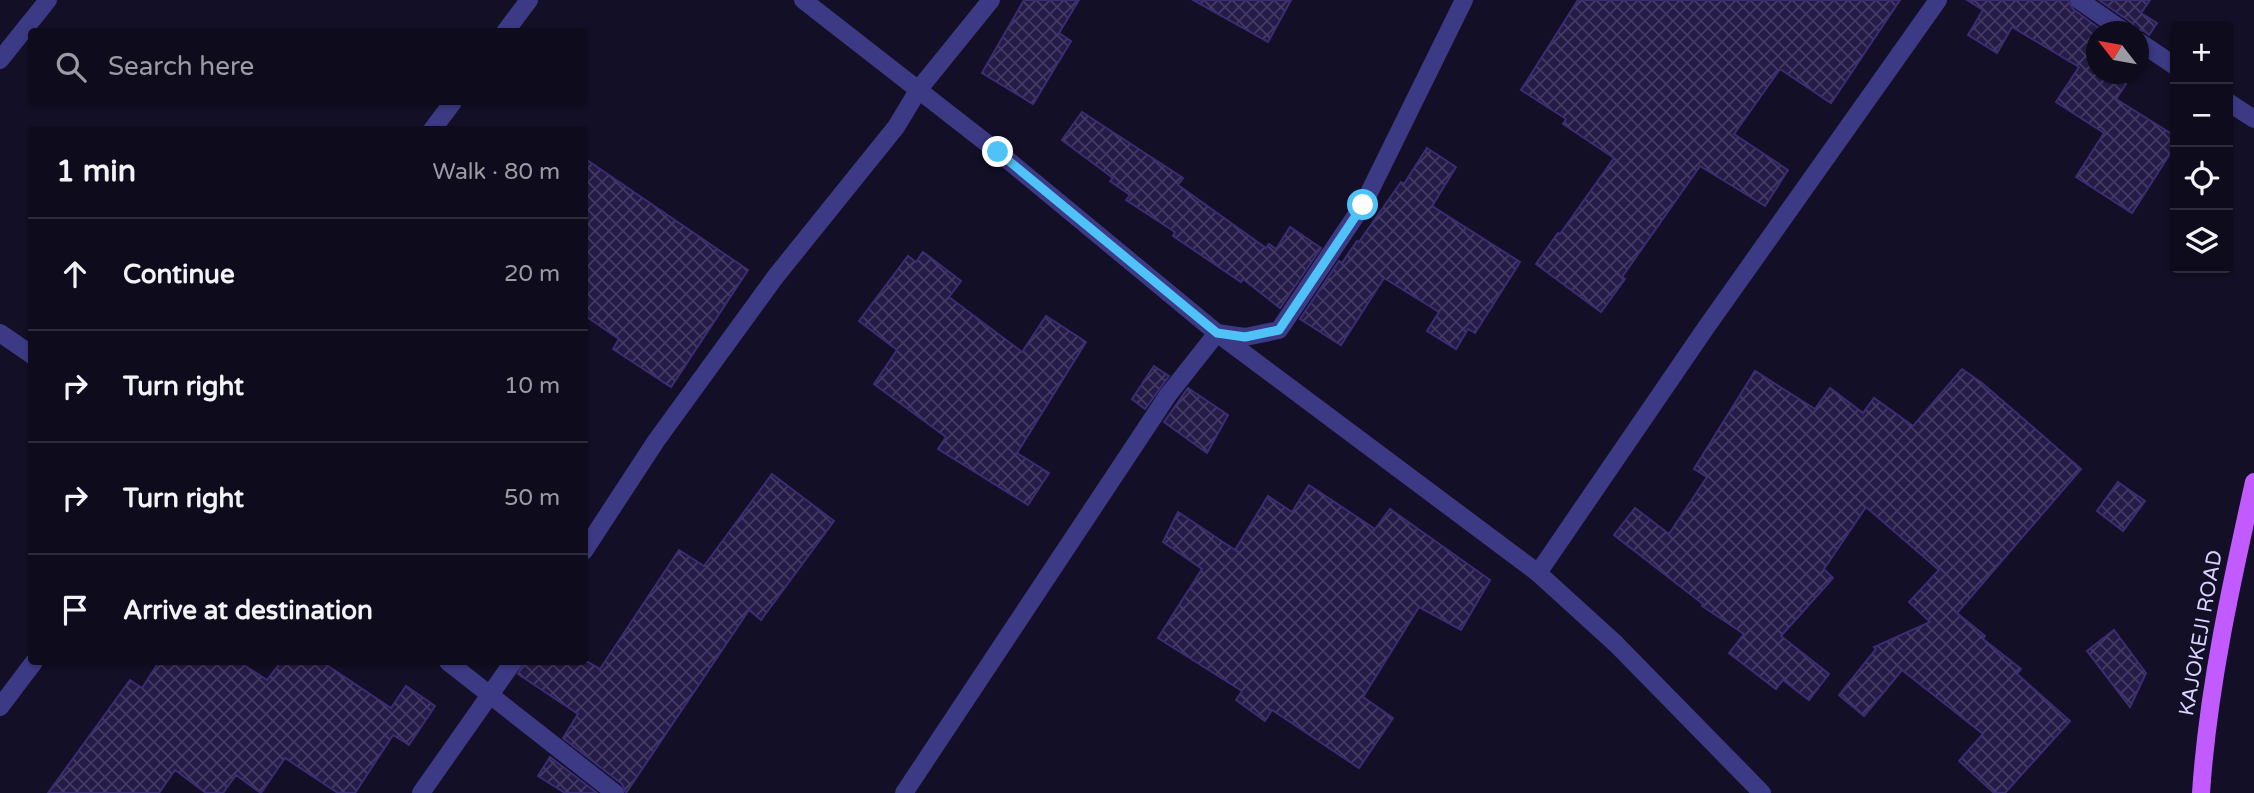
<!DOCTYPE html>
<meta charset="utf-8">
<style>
body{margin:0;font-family:"Varela Round",sans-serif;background:#171425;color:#f1f3f6}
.controls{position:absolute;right:21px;top:21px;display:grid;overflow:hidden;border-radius:7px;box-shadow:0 2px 5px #0004}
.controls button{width:63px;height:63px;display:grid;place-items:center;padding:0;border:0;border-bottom:2px solid #2e2b3b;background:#0e0b1c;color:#f1f3f6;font:35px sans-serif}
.compass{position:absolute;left:2086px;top:21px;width:63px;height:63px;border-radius:50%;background:#0e0b1c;box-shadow:0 2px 5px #0004;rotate:301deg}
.stop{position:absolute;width:21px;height:21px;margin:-16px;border:5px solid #4fc3f7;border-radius:50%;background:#fff}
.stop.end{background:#4fc3f7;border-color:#fff;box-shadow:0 2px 7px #0008}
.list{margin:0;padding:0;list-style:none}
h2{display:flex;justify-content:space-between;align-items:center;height:91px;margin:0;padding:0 28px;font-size:30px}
h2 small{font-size:23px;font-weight:400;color:#9b9ba3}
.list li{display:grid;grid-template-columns:46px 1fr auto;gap:21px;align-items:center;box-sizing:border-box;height:112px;padding:0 28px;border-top:2px solid #2e2b3b}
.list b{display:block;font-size:26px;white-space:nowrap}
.list em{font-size:23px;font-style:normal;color:#9b9ba3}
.icon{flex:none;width:38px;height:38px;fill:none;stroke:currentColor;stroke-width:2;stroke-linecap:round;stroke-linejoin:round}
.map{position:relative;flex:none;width:2254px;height:793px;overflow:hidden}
.search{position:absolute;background:#0e0b1c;box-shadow:0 2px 5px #0004;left:28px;top:28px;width:560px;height:77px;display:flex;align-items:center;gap:18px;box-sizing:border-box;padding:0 24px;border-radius:7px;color:#9b9ba3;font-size:26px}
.panel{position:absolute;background:#0e0b1c;box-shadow:0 2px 5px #0004;left:28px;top:126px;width:560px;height:539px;border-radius:7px}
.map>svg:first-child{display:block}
</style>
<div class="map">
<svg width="2254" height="793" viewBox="0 0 2254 793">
<defs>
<pattern id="building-cross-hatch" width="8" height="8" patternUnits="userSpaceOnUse" patternTransform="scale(1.75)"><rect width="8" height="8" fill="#241b47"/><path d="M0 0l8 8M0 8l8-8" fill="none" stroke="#433b63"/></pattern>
</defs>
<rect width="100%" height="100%" fill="#130f26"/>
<g fill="url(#building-cross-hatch)" stroke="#3b2d73" stroke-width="2">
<path d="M1024,0H1079L1059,33L1071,41L1033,104L982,73Z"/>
<path d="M1193,0H1291L1268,42Z"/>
<path d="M1578,0H1900L1831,103L1780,69L1734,134L1788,170L1765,206L1700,166L1622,277L1625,279L1601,312L1536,264L1558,233L1560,234L1614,158L1563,124L1566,119L1521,90Z"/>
<path d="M1967,0H2068L2073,9L2104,32H2096V74H2126L2122,81L2126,84L2116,99L2175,136V146L2132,213L2076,177L2104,133L2056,102L2079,67L2012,27L1997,53L1968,35L1983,10Z"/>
<path d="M2099,0H2150L2141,13L2157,23L2149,35L2144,31L2136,30L2132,23Z"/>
<path d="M1082,112L1183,178L1178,185L1266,248L1269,244L1276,249L1290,227L1321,248L1280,308L1243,279L1241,282L1173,236L1175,232L1126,200L1130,195L1110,181L1113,178L1062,140Z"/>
<path d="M1427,148L1456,167L1432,206L1520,262L1475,333L1468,329L1456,349L1427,331L1439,312L1384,278L1341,345L1300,319L1339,261L1342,263L1357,241L1359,242L1401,182L1404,184Z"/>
<path d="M584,158L748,270L671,387L613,349L619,339L584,315Z"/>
<path d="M923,252L961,281L949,297L1022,352L1046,316L1086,342L1017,453L1049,473L1028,505L938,449L946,437L874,384L897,350L859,321L908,256L916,262Z"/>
<path d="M1154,366L1169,376L1145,409L1132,399Z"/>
<path d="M1962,369L1982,383L2081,469L1957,613L1985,636L1983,639L2021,669L2017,674L2070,721L2005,793H1994L1959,761L1983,734L1902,670L1864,716L1839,695L1876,649L1874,647L1930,622L1909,602L1939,570L1866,507L1824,569L1833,578L1781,636L1829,674L1809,700L1783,680L1776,689L1729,653L1744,634L1702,606L1703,604L1614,535L1635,508L1669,534L1707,477L1694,469L1755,371L1815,409L1830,388L1863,413L1874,398L1913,426Z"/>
<path d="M1188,388L1228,415L1207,453L1164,422Z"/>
<path d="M772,474L834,521L761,620L749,610L626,793L622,784L563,738L578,714L518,674L524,662H588L600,669L679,550L704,566Z"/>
<path d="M2118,482L2145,501L2123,531L2097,511Z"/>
<path d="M1309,485L1375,529L1390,509L1490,580L1461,630L1419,607L1363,697L1393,718L1359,768L1272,710L1265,721L1236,700L1242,691L1158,638L1202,569L1163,542L1178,512L1235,550L1268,496L1292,512Z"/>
<path d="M2114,630L2146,673L2130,707L2087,651Z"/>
<path d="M159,662H239L267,680L281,662H322L391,708L406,686L435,706L409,745L393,735L355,793H338L285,758L261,793L236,775L223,793H206L175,770L159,793H48L130,680L142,688Z"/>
<path d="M550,757L597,793H565L538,776Z"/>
</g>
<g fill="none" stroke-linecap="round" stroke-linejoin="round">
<g stroke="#3d3a85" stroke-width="18">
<path d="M803,0L998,152L1217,333L1538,573L1616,644L1762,793"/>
<path d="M2079,0L2125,32"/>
<path d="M505,32L529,0"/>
<path d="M2138,41L2175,66"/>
<path d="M0,60L48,0"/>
<path d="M2228,102L2254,119"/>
<path d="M432,130L453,102"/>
<path d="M0,333L32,355"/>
<path d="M584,551L656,441L776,276L896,127L919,89L991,0"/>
<path d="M1538,573L1705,329L1938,0"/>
<path d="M448,662L615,793"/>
<path d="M0,707L34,662"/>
<path d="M421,793L513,662"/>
<path d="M904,793L1168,395L1217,333L1245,337L1279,330L1363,205L1464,0"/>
</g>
<path stroke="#c25bff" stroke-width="18" d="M2201,793C2208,688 2231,585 2254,482"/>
</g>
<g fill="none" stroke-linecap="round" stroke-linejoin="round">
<path stroke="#4fc3f7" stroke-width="9" d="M998,152L1217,333L1245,337L1279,330L1363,205"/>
</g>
<g text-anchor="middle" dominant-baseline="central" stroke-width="5" stroke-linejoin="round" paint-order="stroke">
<g font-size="21" fill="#d9d4ff" stroke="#130f26">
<text transform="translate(2201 633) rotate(-80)">KAJOKEJI ROAD</text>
</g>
</g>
</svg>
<div class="controls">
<button>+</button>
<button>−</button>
<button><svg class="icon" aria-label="locate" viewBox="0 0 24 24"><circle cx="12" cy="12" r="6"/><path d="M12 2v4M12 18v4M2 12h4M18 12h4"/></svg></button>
<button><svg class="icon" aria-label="layers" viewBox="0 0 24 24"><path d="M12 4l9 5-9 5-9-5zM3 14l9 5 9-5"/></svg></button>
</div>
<svg class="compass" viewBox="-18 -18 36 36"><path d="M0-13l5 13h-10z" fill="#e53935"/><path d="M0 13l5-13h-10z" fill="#9b9ba3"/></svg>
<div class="stop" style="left:1363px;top:205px"></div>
<div class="stop end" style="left:998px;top:152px"></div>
<div class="search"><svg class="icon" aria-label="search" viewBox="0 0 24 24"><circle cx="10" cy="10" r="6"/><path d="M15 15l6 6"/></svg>Search here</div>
<section class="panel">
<h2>1 min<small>Walk · 80 m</small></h2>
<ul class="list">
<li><svg class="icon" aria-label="ahead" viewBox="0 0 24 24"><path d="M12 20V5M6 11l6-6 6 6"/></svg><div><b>Continue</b></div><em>20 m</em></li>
<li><svg class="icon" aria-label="right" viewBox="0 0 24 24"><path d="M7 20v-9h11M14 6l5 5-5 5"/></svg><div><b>Turn right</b></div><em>10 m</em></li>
<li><svg class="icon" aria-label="right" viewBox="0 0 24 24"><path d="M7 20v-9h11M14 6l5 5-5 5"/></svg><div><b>Turn right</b></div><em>50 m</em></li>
<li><svg class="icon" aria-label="arrive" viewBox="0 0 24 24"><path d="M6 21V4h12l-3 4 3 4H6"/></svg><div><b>Arrive at destination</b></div></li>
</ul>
</section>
</div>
